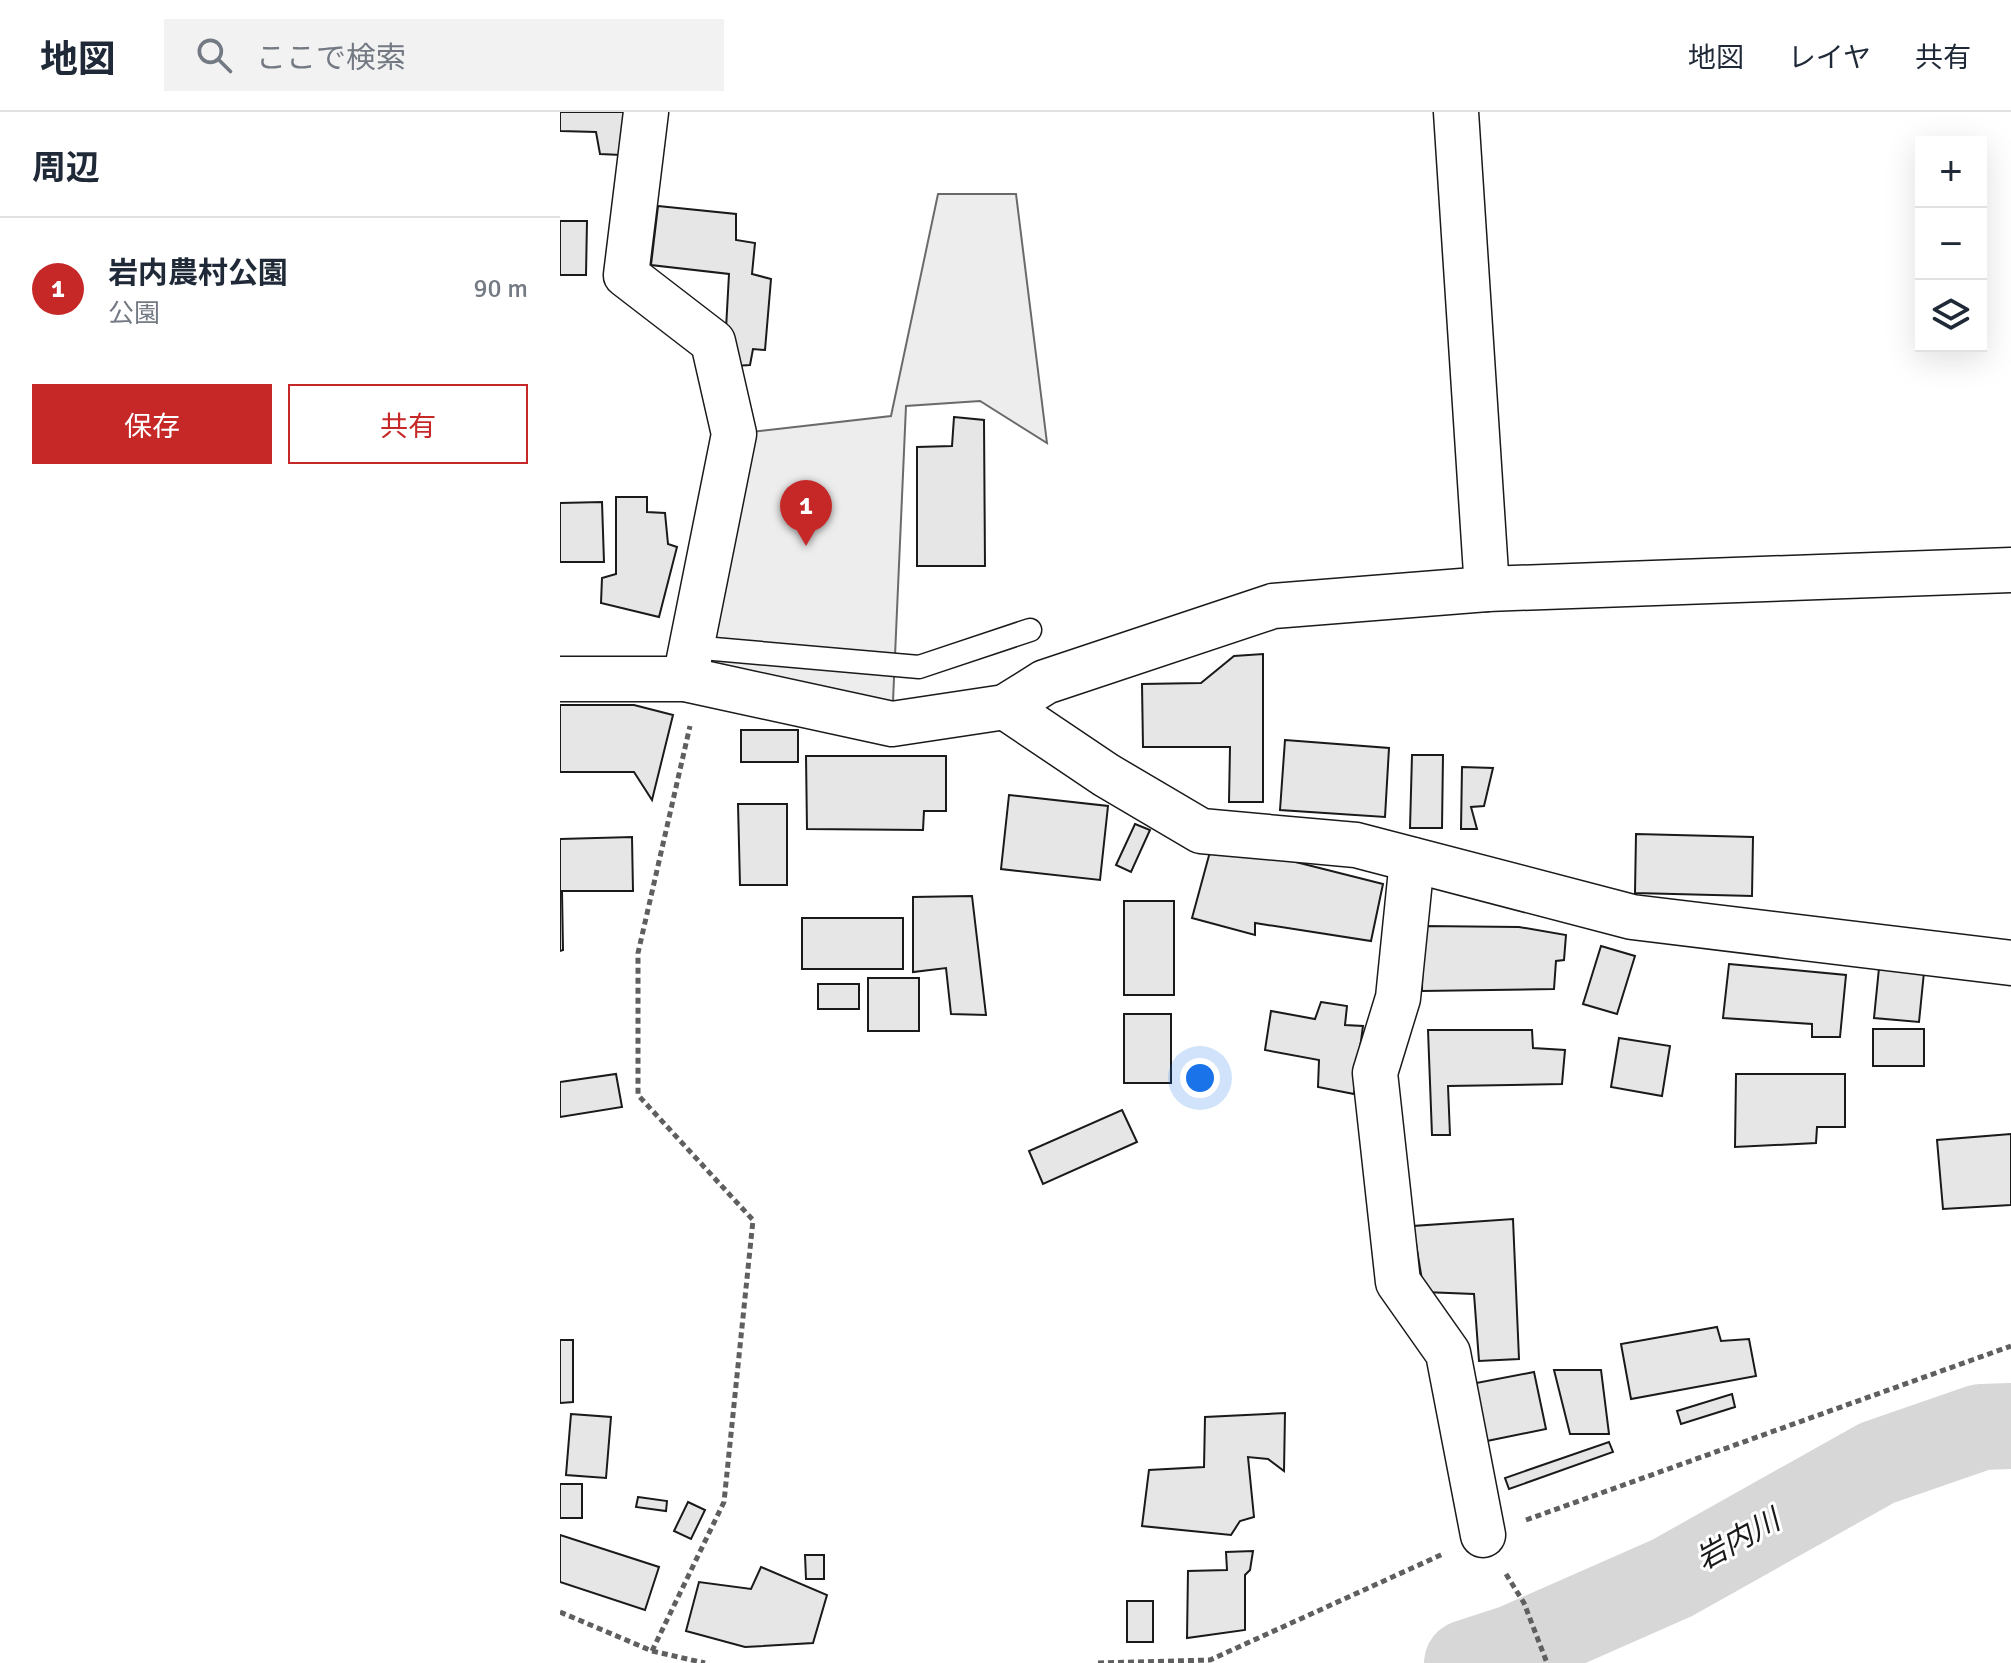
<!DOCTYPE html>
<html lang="ja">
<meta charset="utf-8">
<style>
body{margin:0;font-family:Signika,"Noto Sans JP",sans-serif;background:#f2f2f3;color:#1f2937}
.controls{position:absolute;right:24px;top:24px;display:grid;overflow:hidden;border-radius:0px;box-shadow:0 8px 32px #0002}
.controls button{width:72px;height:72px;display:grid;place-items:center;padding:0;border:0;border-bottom:2px solid #e0e1e3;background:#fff;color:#1f2937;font:40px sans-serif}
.you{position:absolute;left:640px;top:966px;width:28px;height:28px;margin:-20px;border:6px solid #fff;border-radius:50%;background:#1a73e8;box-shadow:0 0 0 12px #1a73e833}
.badge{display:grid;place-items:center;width:52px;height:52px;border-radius:50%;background:#c62828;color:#fff;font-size:26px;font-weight:700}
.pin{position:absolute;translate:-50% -66px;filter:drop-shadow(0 2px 4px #0008)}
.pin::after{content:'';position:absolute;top:42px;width:28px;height:24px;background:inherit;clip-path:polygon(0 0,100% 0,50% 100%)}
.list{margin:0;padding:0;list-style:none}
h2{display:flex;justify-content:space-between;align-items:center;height:104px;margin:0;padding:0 32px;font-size:34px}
h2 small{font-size:26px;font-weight:400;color:#747a83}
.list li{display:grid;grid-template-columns:52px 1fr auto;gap:24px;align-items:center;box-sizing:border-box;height:144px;padding:0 32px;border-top:2px solid #e0e1e3}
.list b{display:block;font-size:30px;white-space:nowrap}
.list p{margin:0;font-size:26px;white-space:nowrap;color:#747a83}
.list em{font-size:26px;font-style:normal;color:#747a83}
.actions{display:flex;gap:16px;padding:24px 32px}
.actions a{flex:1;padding:18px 0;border:2px solid #c62828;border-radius:0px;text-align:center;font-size:28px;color:#c62828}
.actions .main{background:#c62828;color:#fff}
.icon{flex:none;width:44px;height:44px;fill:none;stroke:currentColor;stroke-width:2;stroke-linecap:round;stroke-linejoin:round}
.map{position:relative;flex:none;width:1451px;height:1551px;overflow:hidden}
header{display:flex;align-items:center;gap:48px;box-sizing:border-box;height:112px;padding:0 40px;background:#fff;border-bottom:2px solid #e0e1e3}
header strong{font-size:38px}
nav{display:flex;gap:44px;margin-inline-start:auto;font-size:28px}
.search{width:560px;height:72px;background:#f2f2f3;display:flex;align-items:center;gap:20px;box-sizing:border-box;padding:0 28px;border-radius:0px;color:#747a83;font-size:30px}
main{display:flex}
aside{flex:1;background:#fff}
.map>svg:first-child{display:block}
</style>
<header>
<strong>地図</strong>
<div class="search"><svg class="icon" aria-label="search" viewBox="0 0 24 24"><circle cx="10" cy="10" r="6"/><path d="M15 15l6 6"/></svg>ここで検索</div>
<nav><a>地図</a><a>レイヤ</a><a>共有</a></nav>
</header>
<main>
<aside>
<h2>周辺<small></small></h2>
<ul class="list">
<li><span class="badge">1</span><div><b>岩内農村公園</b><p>公園</p></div><em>90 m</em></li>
</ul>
<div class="actions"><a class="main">保存</a><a>共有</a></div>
</aside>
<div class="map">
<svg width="1451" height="1551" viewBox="0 0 1451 1551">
<rect width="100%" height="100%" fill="#fff"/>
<path fill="#ededed" stroke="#6a6a6a" stroke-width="2" d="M378,82H456L487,331L420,289L346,294L332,612L125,567L174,322L331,304Z"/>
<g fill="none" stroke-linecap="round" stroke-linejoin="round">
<path stroke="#d7d7d7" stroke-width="86" d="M907,1551L953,1536L1112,1466L1317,1351L1421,1315L1451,1314"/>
</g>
<g fill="#e6e6e6" stroke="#1a1a1a" stroke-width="2">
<path d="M0,0H64L61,43L40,42L36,20L0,19Z"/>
<path d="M98,94L176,102V128L195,131L192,162L211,167L205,238L193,237L190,253L175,254L166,217L169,162L91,153Z"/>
<path d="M0,109H27L26,163H0Z"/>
<path d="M394,305L424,308L425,454H357V335L392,334Z"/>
<path d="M56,385H87V400L105,401L108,432L117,435L99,505L41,491L42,466L56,462Z"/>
<path d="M42,390L44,450H0V391Z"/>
<path d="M703,542V690H669L670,635H583L582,572L641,571L674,544Z"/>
<path d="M0,593H74L113,603L92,688L74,660H0Z"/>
<rect x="181" y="618" width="57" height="32"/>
<path d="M725,628L829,636L825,705L720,698Z"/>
<path d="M852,643H883L882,716H850Z"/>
<path d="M246,644H386V699H364L363,718L247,717Z"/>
<path d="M902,655L933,656L924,694L911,695L917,717H901Z"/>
<path d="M449,683L548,694L540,768L441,757Z"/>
<path d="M178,692H227V773H180Z"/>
<path d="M575,712L590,718L571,760L556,753Z"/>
<path d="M1076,722L1193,725L1192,784L1075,781Z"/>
<path d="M72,725L73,779H2L3,838L0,839V727Z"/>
<path d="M651,736L712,744L823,772L811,829L695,811V823L632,806Z"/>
<path d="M412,784L426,903L391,902L386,856L353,860V785Z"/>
<rect x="564" y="789" width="50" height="94"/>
<rect x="242" y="806" width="101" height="51"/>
<path d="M863,814L959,815L1006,823L1004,848L996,849L994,877L862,879Z"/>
<path d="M1041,834L1075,844L1057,902L1023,892Z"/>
<path d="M1169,852L1286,863L1280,925H1252V912L1163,906Z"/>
<path d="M1319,856L1364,860L1359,910L1314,906Z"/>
<rect x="308" y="866" width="51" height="53"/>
<rect x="258" y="872" width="41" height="25"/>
<path d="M761,890L787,894L785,913L803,914L794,982L758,975L759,948L705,938L711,899L755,907Z"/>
<rect x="564" y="902" width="47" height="69"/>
<rect x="1313" y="917" width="51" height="37"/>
<path d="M868,918H972L973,936L1005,938L1002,972L888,974L890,1023H872Z"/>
<path d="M1059,926L1110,934L1102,984L1051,975Z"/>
<path d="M56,962L62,995L0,1005V970Z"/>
<path d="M1176,962H1285V1015H1257L1256,1031L1175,1035Z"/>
<path d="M562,998L577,1030L483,1072L469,1039Z"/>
<path d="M1451,1022V1093L1383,1097L1377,1028Z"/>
<path d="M953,1107L959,1247L919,1249L914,1182L864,1180L853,1114Z"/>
<path d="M1157,1215L1161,1229L1189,1227L1196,1264L1071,1287L1061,1232Z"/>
<path d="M0,1228H13V1290L0,1291Z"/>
<path d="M994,1258H1041L1049,1322H1010Z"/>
<path d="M974,1260L986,1317L922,1330L911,1272Z"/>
<path d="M1172,1282L1175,1295L1121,1312L1117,1299Z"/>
<path d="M725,1301L724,1359L708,1347L688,1345L694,1405L680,1409L671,1423L582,1414L589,1358L644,1355L645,1305Z"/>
<path d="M11,1302L51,1305L46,1366L6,1363Z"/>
<path d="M1049,1330L1053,1340L949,1377L945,1366Z"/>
<rect x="0" y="1372" width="22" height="34"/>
<path d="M78,1385L107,1389L106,1399L76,1395Z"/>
<path d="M128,1390L145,1398L131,1427L114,1419Z"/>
<path d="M0,1423L99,1455L85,1498L0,1470Z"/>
<path d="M693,1439L690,1458L685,1463V1518L627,1526L628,1459L667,1458L666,1440Z"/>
<path d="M245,1443H264V1467H246Z"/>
<path d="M201,1455L267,1483L253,1531L185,1535L126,1519L139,1470L191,1477Z"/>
<rect x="567" y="1489" width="26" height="41"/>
</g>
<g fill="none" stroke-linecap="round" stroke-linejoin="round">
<defs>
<path id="service" d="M131,535L359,555L470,518"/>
<g id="minor">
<path d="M86,0L66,163L153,230L174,322L125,567"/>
<path d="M896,0L927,477"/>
<path d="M0,567H125L332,612L445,595L485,570L713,494L927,477L1451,458"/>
<path d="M445,595L546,663L641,719L796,733L1072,805L1451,851"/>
<path d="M852,748L838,886L815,961L838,1170L888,1241L923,1423"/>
</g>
</defs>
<use href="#service" stroke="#1a1a1a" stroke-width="25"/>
<use href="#minor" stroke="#1a1a1a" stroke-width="47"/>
<g stroke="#5f5f5f" stroke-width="5" stroke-dasharray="6 4" stroke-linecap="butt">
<path d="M966,1408L1451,1234"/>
<path d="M946,1462L964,1491L987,1551"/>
<path d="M0,1500L92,1539L145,1551"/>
<path d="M92,1539L164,1390L193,1108L78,983V841L130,614"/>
<path d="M538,1551L650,1548L883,1442"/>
</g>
<use href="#service" stroke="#fff" stroke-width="22"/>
<use href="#minor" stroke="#fff" stroke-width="44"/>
</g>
<g text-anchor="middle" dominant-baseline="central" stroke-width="6" stroke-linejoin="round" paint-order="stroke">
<g font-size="30" font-style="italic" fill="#1a1a1a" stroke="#fff">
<text transform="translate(1178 1428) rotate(-29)">岩内川</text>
</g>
</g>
</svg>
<div class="controls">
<button>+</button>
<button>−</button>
<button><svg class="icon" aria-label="layers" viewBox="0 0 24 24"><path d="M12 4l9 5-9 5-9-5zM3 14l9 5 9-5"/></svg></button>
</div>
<div class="you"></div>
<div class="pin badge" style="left:246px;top:434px">1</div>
</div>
</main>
